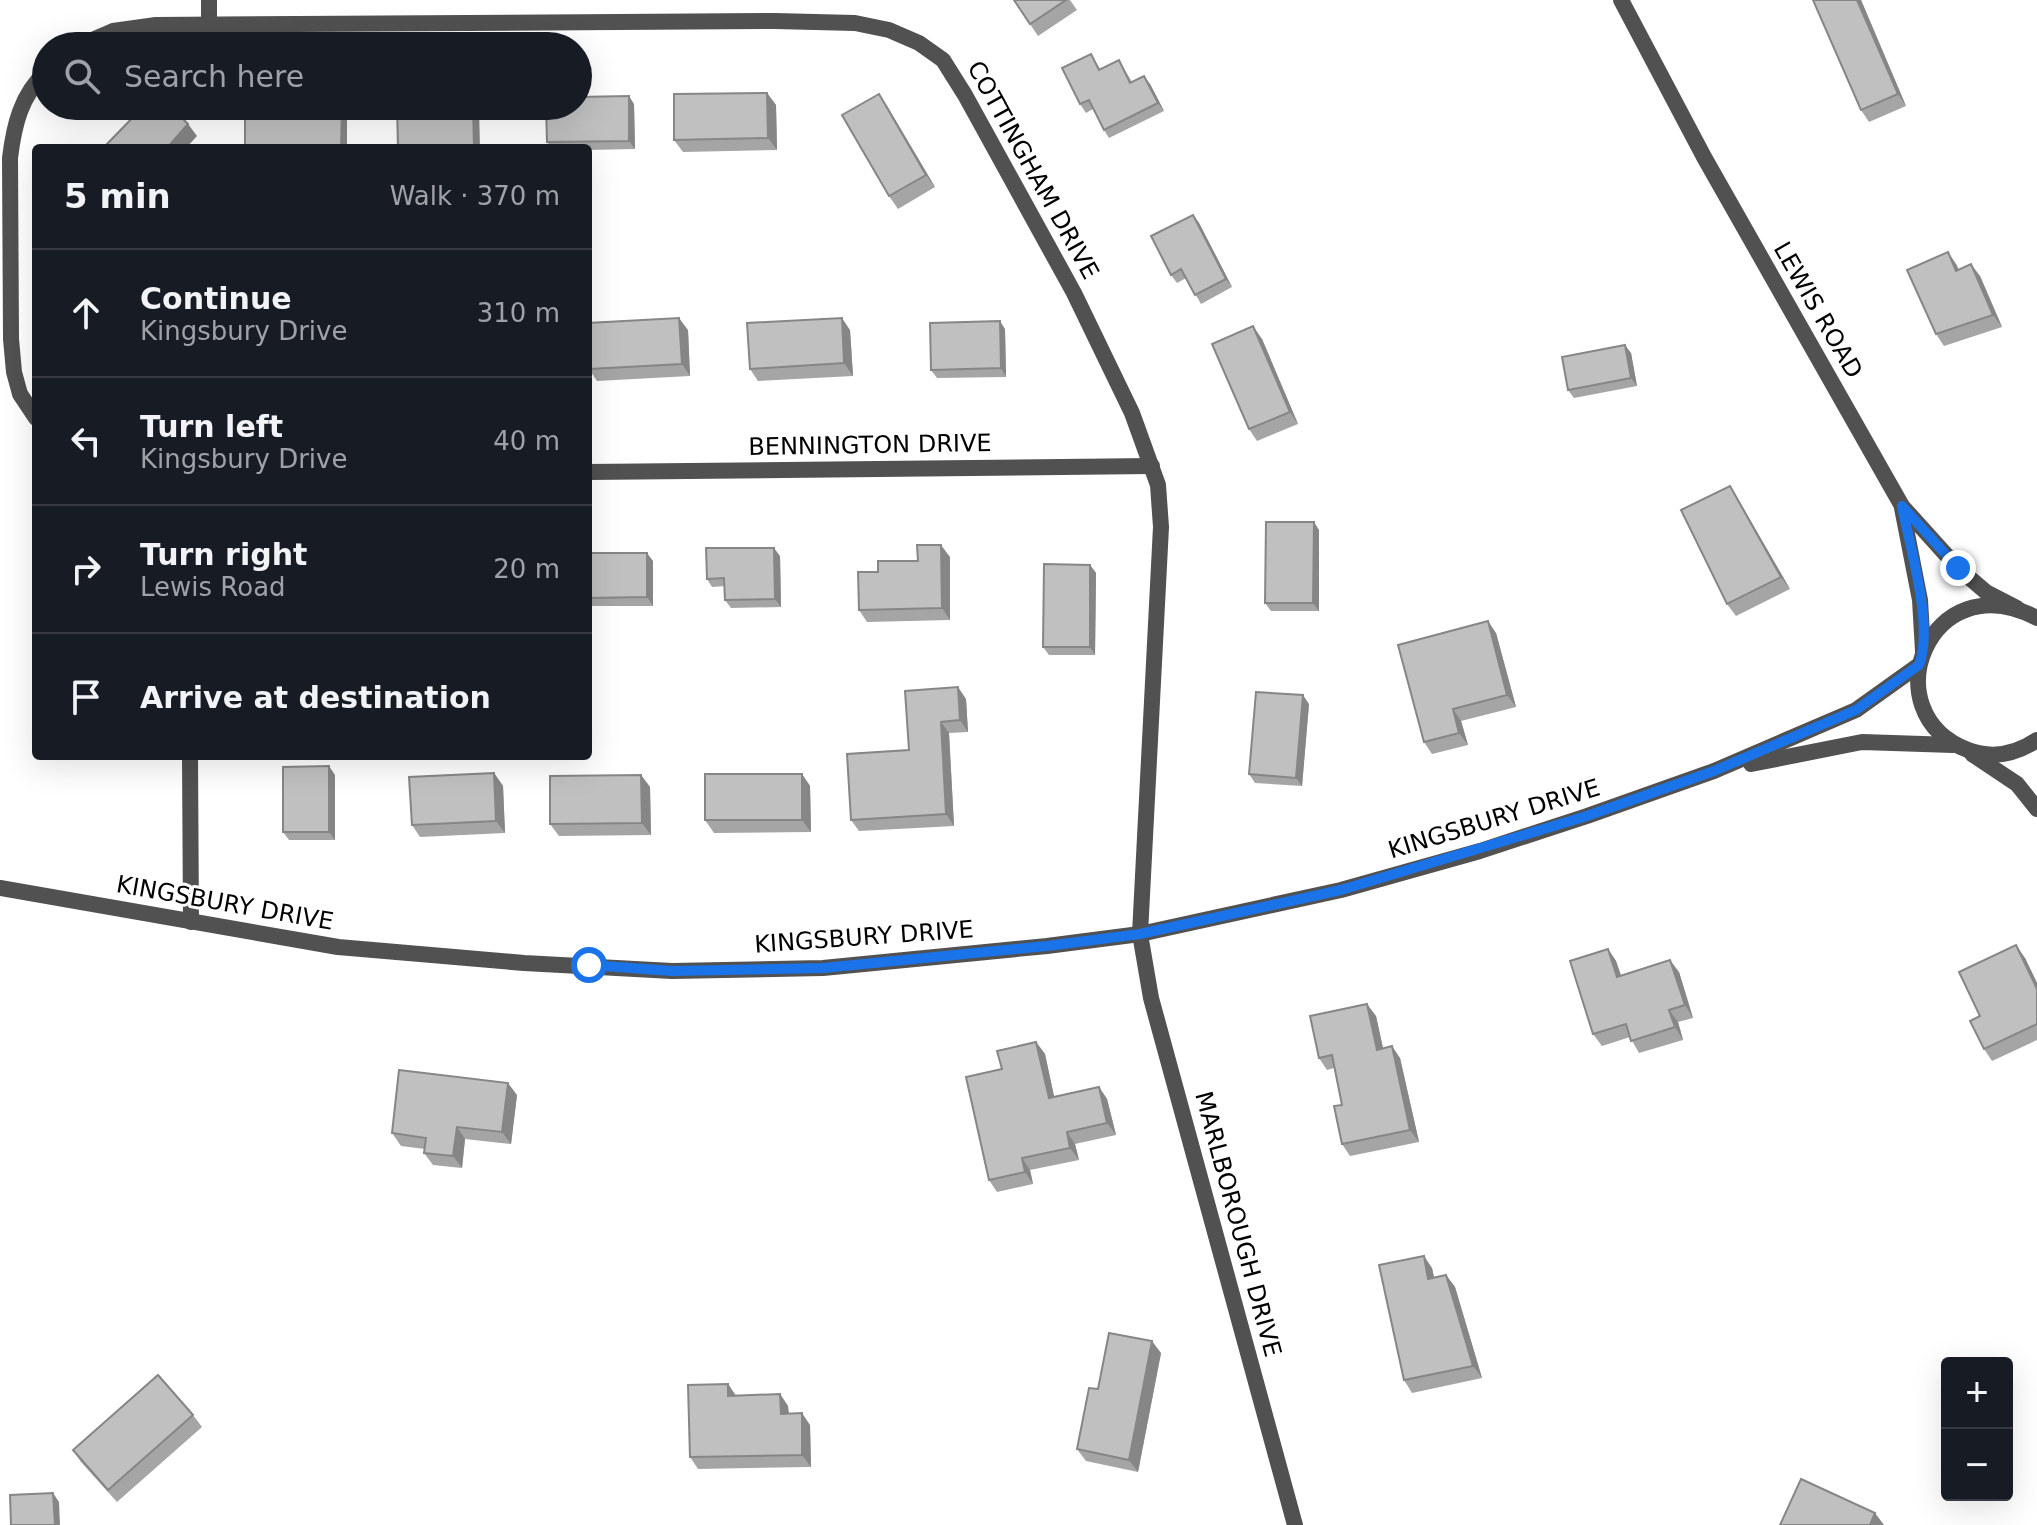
<!DOCTYPE html>
<meta charset="utf-8">
<style>
body{margin:0;font-family:"DejaVu Sans",sans-serif;background:#242831;color:#f1f3f6}
.controls{position:absolute;right:24px;bottom:24px;display:grid;overflow:hidden;border-radius:8px;box-shadow:0 8px 32px #0002}
.controls button{width:72px;height:72px;display:grid;place-items:center;padding:0;border:0;border-bottom:2px solid #363941;background:#171b24;color:#f1f3f6;font:40px sans-serif}
.stop{position:absolute;width:24px;height:24px;margin:-18px;border:6px solid #1a73e8;border-radius:50%;background:#fff}
.stop.end{background:#1a73e8;border-color:#fff;box-shadow:0 2px 8px #0008}
.list{margin:0;padding:0;list-style:none}
h2{display:flex;justify-content:space-between;align-items:center;height:104px;margin:0;padding:0 32px;font-size:34px}
h2 small{font-size:26px;font-weight:400;color:#9ea1a6}
.list li{display:grid;grid-template-columns:52px 1fr auto;gap:24px;align-items:center;box-sizing:border-box;height:128px;padding:0 32px;border-top:2px solid #363941}
.list b{display:block;font-size:30px;white-space:nowrap}
.list p{margin:0;font-size:26px;white-space:nowrap;color:#9ea1a6}
.list em{font-size:26px;font-style:normal;color:#9ea1a6}
.icon{flex:none;width:44px;height:44px;fill:none;stroke:currentColor;stroke-width:2;stroke-linecap:round;stroke-linejoin:round}
.map{position:relative;flex:none;width:2037px;height:1525px;overflow:hidden}
.search{position:absolute;background:#171b24;box-shadow:0 8px 32px #0002;left:32px;top:32px;width:560px;height:88px;display:flex;align-items:center;gap:20px;box-sizing:border-box;padding:0 28px;border-radius:44px;color:#9ea1a6;font-size:30px}
.panel{position:absolute;background:#171b24;box-shadow:0 8px 32px #0002;left:32px;top:144px;width:560px;height:616px;border-radius:8px}
.map>svg:first-child{display:block}
</style>
<div class="map">
<svg width="2037" height="1525" viewBox="0 0 2037 1525">
<rect width="100%" height="100%" fill="#fff"/>
<g fill="none" stroke-linecap="round" stroke-linejoin="round">
<g stroke="#515151" stroke-width="16">
<path d="M209,25V0"/>
<path d="M78,46L113,31L156,25L775,21L855,23L889,30L919,43L943,60L965,95L1074,293L1132,413L1158,485L1161,527L1140,934L1151,998L1295,1525"/>
<path d="M36,418L20,394L14,372L11,339L10,158C14,125 21,95 46,72"/>
<path d="M588,472L1152,466"/>
<path d="M190,756L191,922"/>
</g>
<g stroke="#515151" stroke-width="16">
<path d="M1621,0L1704,157L1902,506L1958,568L1986,592L2017,608"/>
<path d="M1902,508L1920,600L1923,651"/>
<path d="M2037,618C1929,561 1870,713 1968,750C1992,759 2016,754 2037,740"/>
<path d="M1972,754L2017,784L2037,809"/>
<path d="M1751,764L1862,742L1953,745"/>
<path d="M0,888L338,947L524,963L672,971L823,968L1047,946L1140,934L1341,890L1480,851L1587,816L1714,771L1856,710L1919,665"/>
</g>
</g>
<g fill="#a5a5a5">
<path d="M1014,0H1070L1077,10L1038,36Z"/>
<path d="M1861,0L1906,106L1869,122L1861,110Z"/>
<path d="M1091,54L1100,69L1119,60L1132,82L1150,84L1164,111L1109,138L1104,130L1093,109L1086,113L1080,104Z"/>
<path d="M767,93L776,105L777,150L683,152L674,140Z"/>
<path d="M879,94L887,106L935,187L898,209L889,196Z"/>
<path d="M634,104L635,149L588,150V148H551L547,142Z"/>
<path d="M1193,215L1199,223L1232,287L1201,304L1186,278L1177,283L1171,275Z"/>
<path d="M1956,264L1959,270L1980,276L2002,327L1944,346L1936,334Z"/>
<path d="M1005,329L1006,377L937,378L931,370Z"/>
<path d="M688,330L690,376L597,381L589,369Z"/>
<path d="M850,330L853,376L758,381L750,369Z"/>
<path d="M1262,339L1298,424L1257,441L1249,429Z"/>
<path d="M1631,353L1637,386L1574,398L1568,390Z"/>
<path d="M1730,486L1738,499L1790,589L1736,616L1727,604Z"/>
<path d="M1319,530V611H1271L1265,603Z"/>
<path d="M588,553L653,561V606H588Z"/>
<path d="M780,556L781,607L731,608L725,600V586L712,587L707,579Z"/>
<path d="M950,557V620L867,622L859,610L878,572Z"/>
<path d="M1090,565L1096,573L1095,655H1049L1043,647Z"/>
<path d="M1496,633L1516,707L1461,721L1468,745L1432,754L1424,742Z"/>
<path d="M966,699L968,732L949,733L954,826L859,831L851,820L909,750Z"/>
<path d="M1309,704L1302,786L1255,783L1249,774Z"/>
<path d="M494,773L503,786L505,833L420,837L412,825Z"/>
<path d="M802,774L810,786L811,832L714,833L705,820Z"/>
<path d="M335,775V840H289L283,832Z"/>
<path d="M641,775L650,787L651,835L559,836L550,824Z"/>
<path d="M1608,949L1616,961L1621,975L1679,972L1693,1018L1678,1022L1683,1040L1639,1053L1630,1037L1602,1046L1593,1034Z"/>
<path d="M2025,958L2037,983V1040L1992,1061L1984,1049L1980,1016Z"/>
<path d="M1376,1016L1383,1048L1400,1058L1419,1142L1350,1156L1342,1144V1105L1334,1068L1327,1070L1319,1058Z"/>
<path d="M1036,1042L1045,1054L1054,1097L1099,1087L1107,1099L1116,1135L1075,1144L1079,1160L1030,1170L1033,1184L997,1192L989,1180L1002,1069Z"/>
<path d="M517,1095L511,1144L465,1139L462,1168L433,1165L424,1153L425,1149L401,1146L392,1133Z"/>
<path d="M1432,1268L1434,1278L1446,1275L1455,1287L1482,1378L1412,1393L1404,1380Z"/>
<path d="M1161,1353L1138,1472L1086,1461L1077,1449L1098,1389Z"/>
<path d="M728,1384L736,1396L780,1394L788,1406L789,1413L810,1425L811,1467L698,1469L690,1457Z"/>
<path d="M193,1415L202,1427L117,1502L81,1462L73,1450Z"/>
</g>
<g fill="#868686">
<path d="M1857,0H1861L1906,106L1898,94Z"/>
<path d="M1144,76L1150,84L1164,111L1158,103Z"/>
<path d="M767,93L776,105L777,150L768,138Z"/>
<path d="M879,94L887,106L935,187L926,175Z"/>
<path d="M629,96L634,104L635,149L629,141Z"/>
<path d="M473,106H478L479,108L480,148L474,147Z"/>
<path d="M342,108L347,116V148H341Z"/>
<path d="M188,124L197,136L186,148H167Z"/>
<path d="M1193,215L1199,223L1232,287L1226,279Z"/>
<path d="M1948,252L1956,264L1965,283L1956,271Z"/>
<path d="M1971,264L1980,276L2002,327L1993,315Z"/>
<path d="M679,318L688,330L690,376L682,364Z"/>
<path d="M842,318L850,330L853,376L844,363Z"/>
<path d="M1000,321L1005,329L1006,377L1001,368Z"/>
<path d="M1253,326L1262,339L1298,424L1290,412Z"/>
<path d="M1625,345L1631,353L1637,386L1631,378Z"/>
<path d="M1730,486L1738,499L1790,589L1781,577Z"/>
<path d="M1314,522L1319,530V611L1313,603Z"/>
<path d="M941,545L950,557V620L942,608Z"/>
<path d="M774,548L780,556L781,607L775,599Z"/>
<path d="M647,553L653,561V606L647,597Z"/>
<path d="M1090,565L1096,573L1095,655L1090,647Z"/>
<path d="M1488,621L1496,633L1516,707L1507,695Z"/>
<path d="M958,687L966,699L968,732L960,720Z"/>
<path d="M1303,695L1309,704L1302,786L1296,778Z"/>
<path d="M1453,709L1461,721L1468,745L1459,733Z"/>
<path d="M941,722L949,733L954,826L946,814Z"/>
<path d="M329,766L335,775V840L329,832Z"/>
<path d="M494,773L503,786L505,833L496,821Z"/>
<path d="M802,774L810,786L811,832L802,820Z"/>
<path d="M641,775L650,787L651,835L642,823Z"/>
<path d="M2016,945L2025,958L2037,983V989Z"/>
<path d="M1608,949L1616,961L1625,989L1617,977Z"/>
<path d="M1670,960L1679,972L1693,1018L1685,1005Z"/>
<path d="M1367,1004L1376,1016L1386,1062L1377,1050Z"/>
<path d="M1669,1010L1678,1022L1683,1040L1675,1027Z"/>
<path d="M1036,1042L1045,1054L1057,1110L1049,1098Z"/>
<path d="M1392,1046L1400,1058L1419,1142L1410,1130Z"/>
<path d="M508,1083L517,1095L511,1144L502,1132Z"/>
<path d="M1099,1087L1107,1099L1116,1135L1107,1123Z"/>
<path d="M457,1127L465,1139L462,1168L453,1156Z"/>
<path d="M1067,1132L1075,1144L1079,1160L1070,1148Z"/>
<path d="M1022,1158L1030,1170L1033,1184L1025,1172Z"/>
<path d="M1424,1256L1432,1268L1437,1291L1428,1279Z"/>
<path d="M1446,1275L1455,1287L1482,1378L1473,1366Z"/>
<path d="M1152,1341L1161,1353L1138,1472L1129,1460Z"/>
<path d="M728,1384L736,1396H728Z"/>
<path d="M780,1394L788,1406L789,1426L781,1414Z"/>
<path d="M802,1413L810,1425L811,1467L802,1455Z"/>
<path d="M53,1493L59,1502L60,1525H55Z"/>
<path d="M1875,1513L1884,1525H1870Z"/>
</g>
<g fill="#c0c0c0" stroke="#868686" stroke-width="2">
<path d="M1014,0H1066L1030,24Z"/>
<path d="M1813,0H1857L1898,94L1861,110Z"/>
<path d="M1091,54L1099,70L1119,60L1130,83L1144,76L1158,103L1104,130L1089,100L1080,104L1062,68Z"/>
<path d="M767,93L768,138L674,140V94Z"/>
<path d="M879,94L926,175L889,196L842,115Z"/>
<path d="M629,96V141L547,142L546,106H578V97Z"/>
<path d="M144,106H170L188,124L167,148H103Z"/>
<path d="M397,106H473L474,147L398,148Z"/>
<path d="M245,107L342,108L341,148H245Z"/>
<path d="M1193,215L1226,279L1195,295L1181,269L1171,275L1151,236Z"/>
<path d="M1948,252L1956,271L1971,264L1993,315L1936,334L1907,270Z"/>
<path d="M679,318L682,364L589,369L588,323Z"/>
<path d="M842,318L844,363L750,369L747,323Z"/>
<path d="M1000,321L1001,368L931,370L930,323Z"/>
<path d="M1253,326L1290,412L1249,429L1212,344Z"/>
<path d="M1625,345L1631,378L1568,390L1562,357Z"/>
<path d="M1730,486L1781,577L1727,604L1681,510Z"/>
<path d="M1266,522H1314L1313,603H1265Z"/>
<path d="M917,545H941L942,608L859,610L858,572H878V561H918Z"/>
<path d="M706,548H774L775,599L725,600L724,578L707,579Z"/>
<path d="M588,553H647V597L588,598Z"/>
<path d="M1044,564L1090,565V647H1043Z"/>
<path d="M1488,621L1507,695L1453,709L1459,733L1424,742L1398,645Z"/>
<path d="M958,687L960,720L941,722L946,814L851,820L847,754L909,750L905,691Z"/>
<path d="M1256,692L1303,695L1296,778L1249,774Z"/>
<path d="M329,766V832H283V767Z"/>
<path d="M494,773L496,821L412,825L409,777Z"/>
<rect x="705" y="774" width="97" height="46"/>
<path d="M641,775L642,823L550,824V776Z"/>
<path d="M2016,945L2037,989V1024L1984,1049L1970,1021L1980,1016L1959,972Z"/>
<path d="M1608,949L1617,977L1670,960L1685,1005L1669,1010L1675,1027L1631,1041L1626,1024L1593,1034L1570,961Z"/>
<path d="M1367,1004L1377,1050L1392,1046L1410,1130L1342,1144L1334,1106L1342,1105L1332,1055L1319,1058L1310,1016Z"/>
<path d="M1036,1042L1049,1098L1099,1087L1107,1123L1067,1132L1070,1148L1022,1158L1025,1172L989,1180L966,1077L1002,1069L997,1051Z"/>
<path d="M399,1070L508,1083L502,1132L457,1127L453,1156L424,1153L426,1138L392,1133Z"/>
<path d="M1424,1256L1428,1279L1446,1275L1473,1366L1404,1380L1379,1265Z"/>
<path d="M1109,1333L1152,1341L1129,1460L1077,1449L1089,1388L1098,1389Z"/>
<path d="M158,1375L193,1415L108,1490L73,1450Z"/>
<path d="M728,1384V1396L780,1394L781,1414L802,1413V1455L690,1457L688,1385Z"/>
<path d="M1801,1479L1875,1513L1870,1525H1780Z"/>
<path d="M53,1493L55,1525H11L10,1495Z"/>
</g>
<g fill="none" stroke-linecap="round" stroke-linejoin="round">
<path stroke="#1a73e8" stroke-width="10" d="M589,965L672,971L823,968L1047,946L1140,934L1341,890L1587,816L1714,771L1856,710L1919,665C1934,626 1910,548 1902,506L1958,568"/>
</g>
<g text-anchor="middle" dominant-baseline="central" stroke-width="6" stroke-linejoin="round" paint-order="stroke">
<g font-size="24" fill="#000" stroke="#fff">
<text transform="translate(1033 170) rotate(61)">COTTINGHAM DRIVE</text>
<text transform="translate(1818 310) rotate(60)">LEWIS ROAD</text>
<text transform="translate(870 445) rotate(-1)">BENNINGTON DRIVE</text>
<text transform="translate(1494 819) rotate(-17)">KINGSBURY DRIVE</text>
<text transform="translate(225 903) rotate(10)">KINGSBURY DRIVE</text>
<text transform="translate(864 937) rotate(-4)">KINGSBURY DRIVE</text>
<text transform="translate(1238 1224) rotate(75)">MARLBOROUGH DRIVE</text>
</g>
</g>
</svg>
<div class="controls">
<button>+</button>
<button>−</button>
</div>
<div class="stop" style="left:589px;top:965px"></div>
<div class="stop end" style="left:1958px;top:568px"></div>
<div class="search"><svg class="icon" aria-label="search" viewBox="0 0 24 24"><circle cx="10" cy="10" r="6"/><path d="M15 15l6 6"/></svg>Search here</div>
<section class="panel">
<h2>5 min<small>Walk · 370 m</small></h2>
<ul class="list">
<li><svg class="icon" aria-label="ahead" viewBox="0 0 24 24"><path d="M12 20V5M6 11l6-6 6 6"/></svg><div><b>Continue</b><p>Kingsbury Drive</p></div><em>310 m</em></li>
<li><svg class="icon" aria-label="left" viewBox="0 0 24 24"><path d="M17 20v-9H6M10 6l-5 5 5 5"/></svg><div><b>Turn left</b><p>Kingsbury Drive</p></div><em>40 m</em></li>
<li><svg class="icon" aria-label="right" viewBox="0 0 24 24"><path d="M7 20v-9h11M14 6l5 5-5 5"/></svg><div><b>Turn right</b><p>Lewis Road</p></div><em>20 m</em></li>
<li><svg class="icon" aria-label="arrive" viewBox="0 0 24 24"><path d="M6 21V4h12l-3 4 3 4H6"/></svg><div><b>Arrive at destination</b></div></li>
</ul>
</section>
</div>
